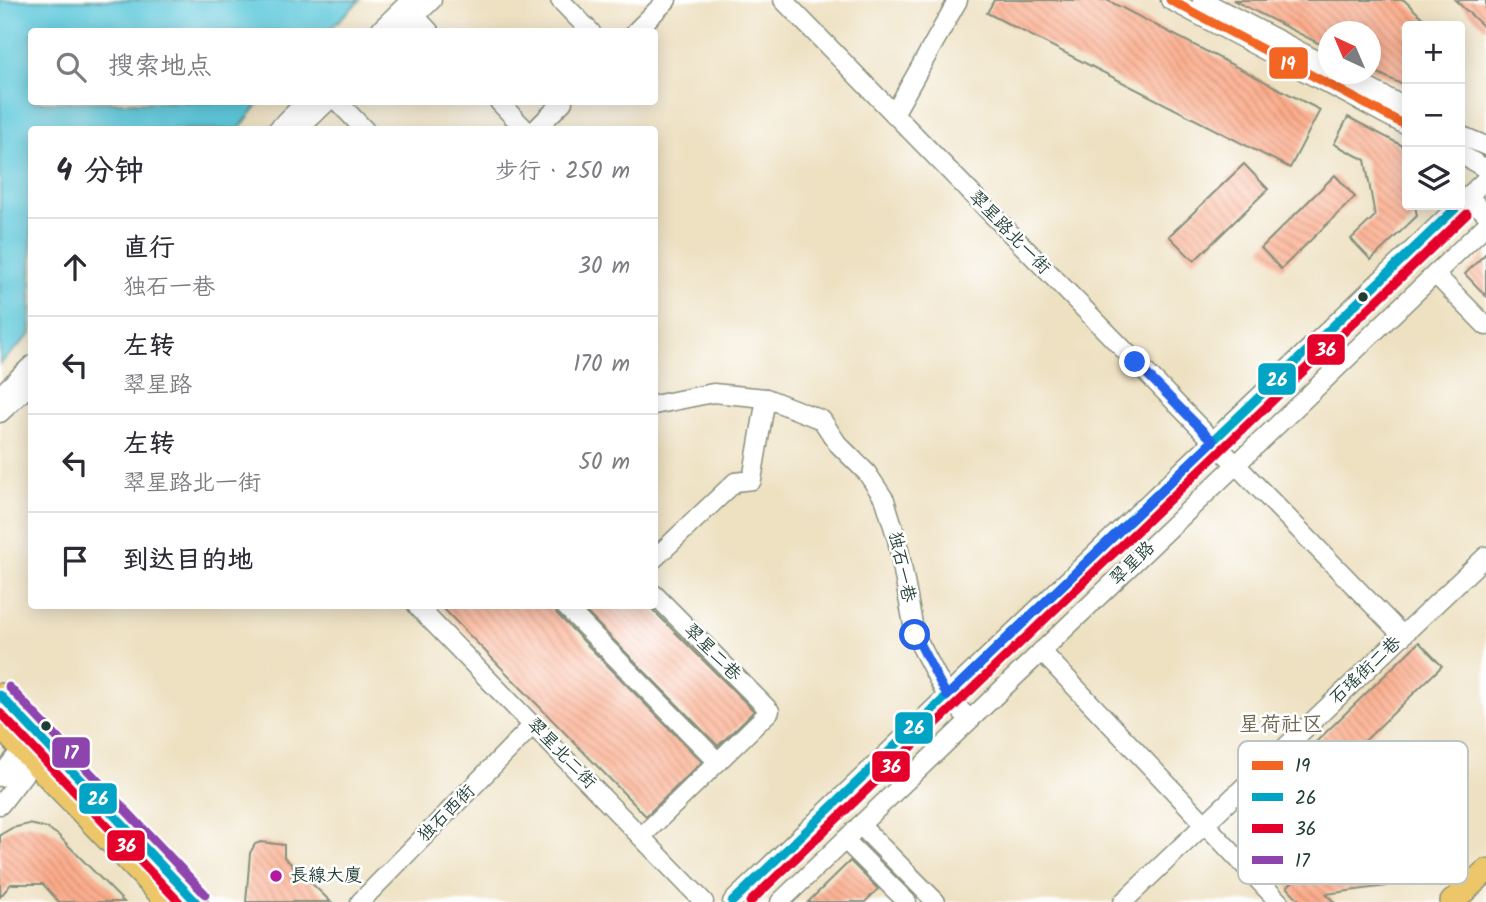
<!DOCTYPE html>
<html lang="zh">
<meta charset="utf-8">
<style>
body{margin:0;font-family:Kalam,"LXGW WenKai TC",sans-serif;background:#f2f2f3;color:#2b2b33}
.controls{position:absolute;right:21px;top:21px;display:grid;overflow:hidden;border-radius:7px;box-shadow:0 4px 18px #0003}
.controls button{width:63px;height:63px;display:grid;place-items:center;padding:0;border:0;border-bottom:2px solid #e1e1e2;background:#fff;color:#2b2b33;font:35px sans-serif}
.compass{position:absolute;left:1318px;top:21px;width:63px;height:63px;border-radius:50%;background:#fff;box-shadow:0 4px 18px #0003;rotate:316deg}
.stop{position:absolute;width:21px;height:21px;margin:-16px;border:5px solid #2563eb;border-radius:50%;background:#fff}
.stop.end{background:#2563eb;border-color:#fff;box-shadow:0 2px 7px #0008}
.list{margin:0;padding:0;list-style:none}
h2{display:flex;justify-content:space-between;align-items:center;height:91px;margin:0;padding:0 28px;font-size:30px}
h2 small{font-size:23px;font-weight:400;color:#7c7c81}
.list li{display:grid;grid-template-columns:46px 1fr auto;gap:21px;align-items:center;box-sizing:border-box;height:98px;padding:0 28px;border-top:2px solid #e1e1e2}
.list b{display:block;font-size:26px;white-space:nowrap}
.list p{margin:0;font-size:23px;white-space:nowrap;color:#7c7c81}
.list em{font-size:23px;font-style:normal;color:#7c7c81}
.icon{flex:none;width:38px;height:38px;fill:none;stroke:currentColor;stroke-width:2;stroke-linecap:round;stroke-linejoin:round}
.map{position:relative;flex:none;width:1486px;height:902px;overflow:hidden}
.search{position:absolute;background:#fff;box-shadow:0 4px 18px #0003;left:28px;top:28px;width:630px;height:77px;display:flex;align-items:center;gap:18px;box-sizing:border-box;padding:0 24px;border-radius:7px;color:#7c7c81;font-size:26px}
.panel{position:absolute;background:#fff;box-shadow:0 4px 18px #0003;left:28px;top:126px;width:630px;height:483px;border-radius:7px}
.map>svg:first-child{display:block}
</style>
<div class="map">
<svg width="1486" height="902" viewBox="0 0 1486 902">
<defs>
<pattern id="building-back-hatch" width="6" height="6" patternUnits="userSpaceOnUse" patternTransform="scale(1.75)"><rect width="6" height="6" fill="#fdac8b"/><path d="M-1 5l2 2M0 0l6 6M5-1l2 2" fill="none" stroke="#cc8d72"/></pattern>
</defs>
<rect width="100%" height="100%" fill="#fff"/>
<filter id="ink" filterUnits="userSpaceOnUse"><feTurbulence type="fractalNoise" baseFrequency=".0143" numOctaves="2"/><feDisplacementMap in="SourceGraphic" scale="14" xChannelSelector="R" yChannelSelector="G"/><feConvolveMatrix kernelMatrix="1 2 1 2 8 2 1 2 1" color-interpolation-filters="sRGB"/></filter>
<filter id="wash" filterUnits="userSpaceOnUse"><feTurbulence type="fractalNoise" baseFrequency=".00686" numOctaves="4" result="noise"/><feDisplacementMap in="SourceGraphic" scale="28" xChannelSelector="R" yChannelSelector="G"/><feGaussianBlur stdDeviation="1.57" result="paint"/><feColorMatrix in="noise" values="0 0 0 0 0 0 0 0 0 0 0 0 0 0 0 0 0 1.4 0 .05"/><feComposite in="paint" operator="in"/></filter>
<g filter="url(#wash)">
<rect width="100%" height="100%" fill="#eee1c2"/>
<path fill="#5fc9db" stroke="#3f8388" stroke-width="2" d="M0,0H360L328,31L32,32V102H260L239,129L32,130L31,334L0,364Z"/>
<g id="blocks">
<g fill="url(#building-back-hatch)">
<path d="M994,0H1107L1320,110L1290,168L987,13Z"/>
<path d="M1233,0H1404L1431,26H1407V87L1370,69V32H1328V48Z"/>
<path d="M1455,0H1486V29Z"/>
<path d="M1348,117L1407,148V205H1415L1417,216L1371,260L1351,239L1375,216L1365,160L1334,144Z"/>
<path d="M1244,164L1268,189L1194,261L1169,236Z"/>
<path d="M1335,175L1355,197L1281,269L1261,248Z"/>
<path d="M1486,253V296L1465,274Z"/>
<path d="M441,606H554L557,614L702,762L646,816Z"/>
<path d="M580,606H649L754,711L718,746Z"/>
<path d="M1419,642L1442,666L1309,795L1286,771Z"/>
<path d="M1399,822L1407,851L1383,858L1387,886L1326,894L1334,902H1301L1287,887L1322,854L1346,879L1338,834L1375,829Z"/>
<path d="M29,824L47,828L58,835L124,902H59L43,884H11L0,897V835L12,828Z"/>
<path d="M261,842L284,845V857L331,902H246L250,853L255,844Z"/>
<path d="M850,861L878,889L865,902H808Z"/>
</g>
</g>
</g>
<g filter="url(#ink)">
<use href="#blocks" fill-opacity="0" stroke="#868f7b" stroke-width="2"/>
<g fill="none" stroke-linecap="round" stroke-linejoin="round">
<defs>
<g id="minor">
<path d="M560,0L591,32"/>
<path d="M783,0L1403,636"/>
<path d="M1170,0L1407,126"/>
<path d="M1202,0L1328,66"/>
<path d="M415,16L430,32"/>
<path d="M378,32L411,0"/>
<path d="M399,32L432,0"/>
<path d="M635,32L667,0"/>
<path d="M1342,74L1407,108"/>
<path d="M338,102L365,130"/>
<path d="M499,102L526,130"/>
<path d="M894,114L958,0"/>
<path d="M277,130L306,102"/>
<path d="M298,130L327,102"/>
<path d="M535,130L563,102"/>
<path d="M1460,135L1486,146"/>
<path d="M1460,154L1486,169"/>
<path d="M1468,196L1486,214"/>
<path d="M1460,204L1486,179"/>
<path d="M1435,274L1486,326"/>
<path d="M0,395L32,365"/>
<path d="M654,405L713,393L766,398L822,420L837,443L867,473L885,500L897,539L915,635L947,696L970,720"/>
<path d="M0,413L32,383"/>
<path d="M654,559L735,482L752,480L766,398"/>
<path d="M417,606L704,902"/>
<path d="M565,606L718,762"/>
<path d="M1041,651L1279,902"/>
<path d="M0,777L29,740"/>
<path d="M0,805L41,752"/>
<path d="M860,825L936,902"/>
<path d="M641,837L770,711L654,594"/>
<path d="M845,840L907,902"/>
<path d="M360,902L533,725"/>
<path d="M732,902L1459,205"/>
<path d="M780,902L1486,225"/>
<path d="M1123,902L1486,556"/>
</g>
<g id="major">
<path d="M0,695L196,902"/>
<path d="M0,726L168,902"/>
<path d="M1452,902L1486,871"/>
</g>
</defs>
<use href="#minor" stroke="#868f7b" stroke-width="21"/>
<use href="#major" stroke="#868f7b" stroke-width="26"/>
<use href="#minor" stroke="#fff" stroke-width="18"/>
<use href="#major" stroke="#ecc669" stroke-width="23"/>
<defs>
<path id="bus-1" d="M1170,0L1407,126"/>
<g id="bus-2">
<path d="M0,695L196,902"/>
<path d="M732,902L1459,205"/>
</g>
<g id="bus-3">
<path d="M0,713L179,902"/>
<path d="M750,902L1467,214"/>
</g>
<path id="bus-4" d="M9,687L205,894"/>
</defs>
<use href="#bus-1" stroke="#fff" stroke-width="14"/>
<use href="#bus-2" stroke="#fff" stroke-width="14"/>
<use href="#bus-3" stroke="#fff" stroke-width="14"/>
<use href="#bus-4" stroke="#fff" stroke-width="14"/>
<use href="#bus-1" stroke="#f26522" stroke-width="9"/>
<use href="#bus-2" stroke="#02a4c6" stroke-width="9"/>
<use href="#bus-3" stroke="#e4002b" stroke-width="9"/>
<use href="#bus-4" stroke="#8e44ad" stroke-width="9"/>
</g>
</g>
<g fill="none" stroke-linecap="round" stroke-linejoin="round" filter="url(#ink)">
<path stroke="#2563eb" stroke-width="9" d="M915,635L947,696L1213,441L1135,362"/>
</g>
<g fill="#1f3d34" stroke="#fff" stroke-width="2.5">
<circle cx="1363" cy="297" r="6"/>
<circle cx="46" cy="726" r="6"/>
</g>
<circle fill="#b5179e" stroke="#fff" stroke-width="2.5" cx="276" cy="876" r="7"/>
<g text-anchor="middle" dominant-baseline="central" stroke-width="5" stroke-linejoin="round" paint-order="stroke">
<g font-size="18" fill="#1f3d34" stroke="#fff">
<text transform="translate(1009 233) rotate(46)">翠星路北一街</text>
<text transform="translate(1133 564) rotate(-44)">翠星路</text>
<text transform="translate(901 567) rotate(78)">独石一巷</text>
<text transform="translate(712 653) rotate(45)">翠星二巷</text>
<text transform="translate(1366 671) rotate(-43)">石瑶街二巷</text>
<text transform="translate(561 754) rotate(46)">翠星北二街</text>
<text transform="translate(447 814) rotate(-45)">独石西街</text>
</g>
<g font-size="18" fill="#1f3d34" stroke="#fff" text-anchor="start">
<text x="290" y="876">長線大廈</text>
</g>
<g font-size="21" fill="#6d6452" stroke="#fff">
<text x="1281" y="725">星荷社区</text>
</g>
</g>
<rect x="1238" y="741" width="230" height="143" rx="10" fill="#fff" stroke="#bcc5c2" stroke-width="2"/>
<rect x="1252" y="761" width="31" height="9" fill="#f26522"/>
<rect x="1252" y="793" width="31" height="8" fill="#02a4c6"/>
<rect x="1252" y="824" width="31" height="9" fill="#e4002b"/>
<rect x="1252" y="856" width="31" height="8" fill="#8e44ad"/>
<g font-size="19" fill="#1f3d34">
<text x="1295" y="772">19</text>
<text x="1295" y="804">26</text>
<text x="1295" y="835">36</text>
<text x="1295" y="867">17</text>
</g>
<g stroke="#fff" stroke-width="2.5">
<rect x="1268" y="46" width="41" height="34" rx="7" fill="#f26522"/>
<rect x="1306" y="333" width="40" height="33" rx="7" fill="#e4002b"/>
<rect x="1257" y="362" width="40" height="34" rx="7" fill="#02a4c6"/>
<rect x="894" y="711" width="40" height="34" rx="7" fill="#02a4c6"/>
<rect x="51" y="736" width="40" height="33" rx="7" fill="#8e44ad"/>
<rect x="871" y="750" width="40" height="33" rx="7" fill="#e4002b"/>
<rect x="78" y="782" width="40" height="33" rx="7" fill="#02a4c6"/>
<rect x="106" y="829" width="40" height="33" rx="7" fill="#e4002b"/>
</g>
<g font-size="19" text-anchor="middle" font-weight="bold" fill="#fff">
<text x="1288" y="70">19</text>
<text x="1326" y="356">36</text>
<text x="1277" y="386">26</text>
<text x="914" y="734">26</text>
<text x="71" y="759">17</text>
<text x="891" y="773">36</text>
<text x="98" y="805">26</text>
<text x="126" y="852">36</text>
</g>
</svg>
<div class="controls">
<button>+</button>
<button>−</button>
<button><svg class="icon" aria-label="layers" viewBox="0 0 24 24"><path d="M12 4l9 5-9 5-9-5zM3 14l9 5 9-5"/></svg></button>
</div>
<svg class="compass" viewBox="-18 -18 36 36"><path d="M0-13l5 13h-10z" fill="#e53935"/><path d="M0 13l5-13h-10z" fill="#7c7c81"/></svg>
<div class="stop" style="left:915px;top:635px"></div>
<div class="stop end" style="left:1135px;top:362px"></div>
<div class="search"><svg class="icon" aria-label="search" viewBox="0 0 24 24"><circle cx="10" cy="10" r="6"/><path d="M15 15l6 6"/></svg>搜索地点</div>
<section class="panel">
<h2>4 分钟<small>步行 · 250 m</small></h2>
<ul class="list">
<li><svg class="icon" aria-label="ahead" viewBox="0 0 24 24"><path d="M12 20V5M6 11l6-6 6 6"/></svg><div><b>直行</b><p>独石一巷</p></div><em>30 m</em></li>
<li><svg class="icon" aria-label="left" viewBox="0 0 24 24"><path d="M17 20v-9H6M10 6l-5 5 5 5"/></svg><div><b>左转</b><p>翠星路</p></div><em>170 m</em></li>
<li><svg class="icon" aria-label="left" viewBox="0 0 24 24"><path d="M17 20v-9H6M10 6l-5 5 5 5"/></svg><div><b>左转</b><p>翠星路北一街</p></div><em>50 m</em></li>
<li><svg class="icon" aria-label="arrive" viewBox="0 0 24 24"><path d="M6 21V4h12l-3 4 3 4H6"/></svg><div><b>到达目的地</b></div></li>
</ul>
</section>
</div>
